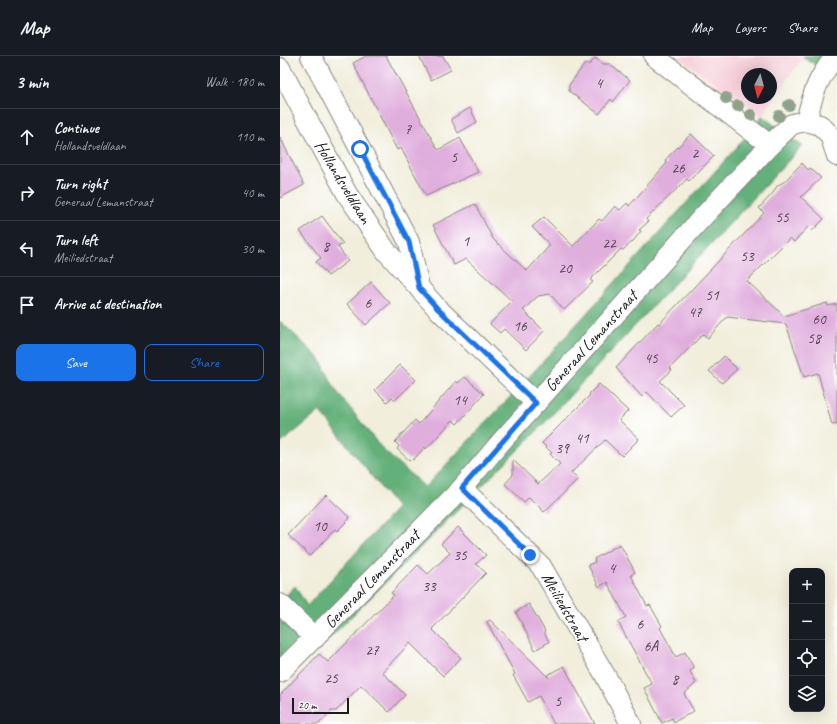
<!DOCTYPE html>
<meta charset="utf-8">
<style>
body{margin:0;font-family:Caveat,sans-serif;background:#242831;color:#f1f3f6}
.controls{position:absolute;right:12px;bottom:12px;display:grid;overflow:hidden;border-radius:8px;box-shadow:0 4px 16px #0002}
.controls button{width:36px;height:36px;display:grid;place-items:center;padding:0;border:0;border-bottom:1px solid #363941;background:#171b24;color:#f1f3f6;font:20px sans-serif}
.compass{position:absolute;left:461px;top:12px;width:36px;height:36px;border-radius:50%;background:#171b24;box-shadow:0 4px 16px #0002;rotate:186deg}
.scale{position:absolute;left:12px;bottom:10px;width:57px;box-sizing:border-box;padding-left:4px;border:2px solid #1c1c1c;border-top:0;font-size:11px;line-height:14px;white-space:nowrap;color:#1c1c1c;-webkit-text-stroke:3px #fff;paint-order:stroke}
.stop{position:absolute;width:12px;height:12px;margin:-9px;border:3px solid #1a73e8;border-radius:50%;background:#fff}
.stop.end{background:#1a73e8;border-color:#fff;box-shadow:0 1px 4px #0008}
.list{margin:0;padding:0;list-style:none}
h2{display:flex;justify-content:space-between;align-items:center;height:52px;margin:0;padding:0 16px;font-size:17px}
h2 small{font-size:13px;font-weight:400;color:#9ea1a6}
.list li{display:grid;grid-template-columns:26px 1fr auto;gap:12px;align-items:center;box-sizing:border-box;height:56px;padding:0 16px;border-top:1px solid #363941}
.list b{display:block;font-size:15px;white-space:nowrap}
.list p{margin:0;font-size:13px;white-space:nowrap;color:#9ea1a6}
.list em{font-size:13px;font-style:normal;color:#9ea1a6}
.actions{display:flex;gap:8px;padding:12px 16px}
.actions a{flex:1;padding:9px 0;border:1px solid #1a73e8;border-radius:8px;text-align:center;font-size:14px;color:#1a73e8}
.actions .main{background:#1a73e8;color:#fff}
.icon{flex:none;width:22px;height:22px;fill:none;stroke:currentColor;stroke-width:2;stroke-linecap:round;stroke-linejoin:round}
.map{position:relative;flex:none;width:557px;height:668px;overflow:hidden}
header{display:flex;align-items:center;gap:24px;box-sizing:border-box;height:56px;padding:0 20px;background:#171b24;border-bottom:1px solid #363941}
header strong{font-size:19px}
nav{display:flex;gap:22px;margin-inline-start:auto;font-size:14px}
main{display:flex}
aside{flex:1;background:#171b24}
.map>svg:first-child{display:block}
</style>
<header>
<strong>Map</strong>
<nav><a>Map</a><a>Layers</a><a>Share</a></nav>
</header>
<main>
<aside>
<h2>3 min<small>Walk · 180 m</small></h2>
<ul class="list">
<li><svg class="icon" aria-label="ahead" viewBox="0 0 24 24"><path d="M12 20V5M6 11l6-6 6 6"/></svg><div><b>Continue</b><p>Hollandsveldlaan</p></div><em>110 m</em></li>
<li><svg class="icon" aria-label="right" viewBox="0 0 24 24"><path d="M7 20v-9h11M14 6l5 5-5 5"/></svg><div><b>Turn right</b><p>Generaal Lemanstraat</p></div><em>40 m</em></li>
<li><svg class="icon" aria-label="left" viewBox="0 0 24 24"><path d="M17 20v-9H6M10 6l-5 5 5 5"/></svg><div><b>Turn left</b><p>Meiliedstraat</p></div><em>30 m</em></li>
<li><svg class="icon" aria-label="arrive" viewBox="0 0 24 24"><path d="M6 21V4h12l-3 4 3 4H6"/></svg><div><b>Arrive at destination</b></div></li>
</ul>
<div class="actions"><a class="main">Save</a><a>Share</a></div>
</aside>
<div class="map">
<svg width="557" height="668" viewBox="0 0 557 668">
<rect width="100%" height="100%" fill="#fff"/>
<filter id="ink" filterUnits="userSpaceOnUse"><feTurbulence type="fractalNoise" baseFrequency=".025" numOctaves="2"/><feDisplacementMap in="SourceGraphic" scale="8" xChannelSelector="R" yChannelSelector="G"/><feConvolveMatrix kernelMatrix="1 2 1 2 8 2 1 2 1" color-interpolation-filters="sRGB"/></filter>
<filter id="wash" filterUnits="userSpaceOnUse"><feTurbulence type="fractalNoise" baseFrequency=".012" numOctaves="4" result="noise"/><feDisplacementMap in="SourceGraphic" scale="16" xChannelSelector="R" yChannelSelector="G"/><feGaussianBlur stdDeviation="0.9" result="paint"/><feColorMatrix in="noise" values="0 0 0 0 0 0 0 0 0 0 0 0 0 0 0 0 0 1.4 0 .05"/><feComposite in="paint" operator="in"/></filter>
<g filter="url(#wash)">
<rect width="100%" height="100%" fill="#f1eedb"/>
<path fill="#f6cfd9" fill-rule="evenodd" d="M397,0H524L482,60ZM467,18H491V42H467Z"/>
<g fill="#64b07a" stroke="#40664b">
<path d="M524,0H557V19L523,2Z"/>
<path d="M482,60L522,90L258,374L38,594L25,583L0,609V546L15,530L27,550L117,452L40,355L0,388V265L40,303L55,333L103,394L145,431L248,322L458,90Z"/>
</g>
<g id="blocks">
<g fill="#e0aedd">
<path d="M86,0H106L158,94L180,82L198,116L146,140L121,92L117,94L73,7Z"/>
<path d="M139,0H163L171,14L151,24Z"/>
<path d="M315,2L323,8H329L350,24L333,46L331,43L319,58L289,35V29L305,8H310Z"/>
<path d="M190,52L197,66L178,77L171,63Z"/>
<path d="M411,78L434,100L409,125L407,123L366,163L368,166L359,174L361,175L354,184L343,194L341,193L310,224L313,226L284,254L270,238L258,240L243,254L264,275L246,294L224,273L220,277L210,268L232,245L186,203L174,209L153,169L195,148L213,183L247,215L270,189L252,171L264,161L293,190L319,163L322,165L335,150L340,154L347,147L349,150L387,107L385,104Z"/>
<path d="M0,81L24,129L0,142Z"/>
<path d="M522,107L528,114L530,112L541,122L521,141L544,163L532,175L528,171L514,186L510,182L467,225L504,260L547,247L548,250L557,248V368L552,369L538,317L524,321L506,268L447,261L428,282L423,278L390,312L392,314L380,325L404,349L391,361L367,336L362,341L336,312L378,267L379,268L484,157L479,152L493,137L497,130L505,125Z"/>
<path d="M42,160L63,188L58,191L68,205L48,220L36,206L41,202L20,175Z"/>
<path d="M91,226L110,247L86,269L67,248Z"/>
<path d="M444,300L457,313L442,327L429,315Z"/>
<path d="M120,309L136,324L115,344L112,341L107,346L95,334Z"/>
<path d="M185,321L204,338L177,368L173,364L146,393L145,391L133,404L131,402L129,404L117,393L119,390L115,386L135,364L139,368L176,325L178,327Z"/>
<path d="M319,328L348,355L339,364L359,383L342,400L325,384L291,417L298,423L264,456L249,441L244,446L225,428L233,419V404L258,428L280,408L270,398L272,397L262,387L310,339L309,338Z"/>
<path d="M46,439L70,462L57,475L55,473L30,500L8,479Z"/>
<path d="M178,471L206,499L196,508L206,517L152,573L181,602L163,620L130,587L102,616L125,639L109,656L81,629L56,655H51L39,668H0V639L39,598L48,606L114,539L111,537L138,509L148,518L170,497L161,488Z"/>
<path d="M340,488L355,516L351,519L367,550L370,549L382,570L380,572L396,601L405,596L414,612L410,615L416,627L404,638L414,655L394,666L392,662L382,667L364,632L372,628L338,566L346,561L327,526L319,531L308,509L315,506L314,503Z"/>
<path d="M249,548L265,575L264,576L269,586L255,594L236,556Z"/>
<path d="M210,564L269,622L267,619L284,610L315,668H274L259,640L248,646L233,619L235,618L207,566Z"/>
</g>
</g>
</g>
<g filter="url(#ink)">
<use href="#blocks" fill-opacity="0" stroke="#86857c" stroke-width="1"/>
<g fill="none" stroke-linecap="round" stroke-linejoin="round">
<defs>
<g id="minor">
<path d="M31,0L129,186L139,231"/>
<path d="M374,0L490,89"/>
<path d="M0,12L67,138L107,196L157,252L256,347"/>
<path d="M526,65C533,38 537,22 556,0"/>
<path d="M182,432L261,510L325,619L351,668"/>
<path d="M0,548L35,582"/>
<path d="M0,616L182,432L220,387L419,165L490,89L512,68L526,65L540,69L550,79L557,100"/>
</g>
</defs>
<use href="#minor" stroke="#86857c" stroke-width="22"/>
<use href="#minor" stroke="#fff" stroke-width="20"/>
</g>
<g fill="#91a28b">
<circle cx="446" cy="42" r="6"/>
<circle cx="509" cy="49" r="6"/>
<circle cx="458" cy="50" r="6"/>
<circle cx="471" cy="59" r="6"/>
<circle cx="499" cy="60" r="6"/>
</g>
</g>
<g fill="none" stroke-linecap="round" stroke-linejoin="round" filter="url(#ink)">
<path stroke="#1a73e8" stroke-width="5" d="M80,93L129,186L139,232L157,252L256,347L182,432L250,499"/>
</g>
<g text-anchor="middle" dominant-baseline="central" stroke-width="4" stroke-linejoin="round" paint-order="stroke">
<g font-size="15" fill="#4d404c">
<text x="319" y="27">4</text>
<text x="128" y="73">7</text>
<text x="415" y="97">2</text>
<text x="174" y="101">5</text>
<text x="398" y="112">26</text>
<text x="502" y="161">55</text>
<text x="186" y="185">1</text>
<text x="329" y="187">22</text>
<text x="46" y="190">8</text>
<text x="467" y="200">53</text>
<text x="285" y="212">20</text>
<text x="432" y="239">51</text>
<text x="88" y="247">6</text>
<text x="415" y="256">47</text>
<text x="539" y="263">60</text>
<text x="240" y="270">16</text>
<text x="534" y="282">58</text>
<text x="371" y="302">45</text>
<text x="180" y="344">14</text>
<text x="302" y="382">41</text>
<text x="282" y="392">39</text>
<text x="40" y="470">10</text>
<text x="180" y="499">35</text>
<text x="332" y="512">4</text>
<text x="149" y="530">33</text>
<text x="360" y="568">6</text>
<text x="371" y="590">6A</text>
<text x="92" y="594">27</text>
<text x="51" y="622">25</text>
<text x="395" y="623">8</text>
<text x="278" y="645">5</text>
</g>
<g font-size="17" fill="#1c1c1c" stroke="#fff">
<text transform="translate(63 126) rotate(59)">Hollandsveldlaan</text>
<text transform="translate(311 285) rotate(-48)">Generaal Lemanstraat</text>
<text transform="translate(92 523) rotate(-46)">Generaal Lemanstraat</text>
<text transform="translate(285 551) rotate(60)">Meiliedstraat</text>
</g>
</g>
</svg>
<div class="controls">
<button>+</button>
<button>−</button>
<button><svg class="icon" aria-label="locate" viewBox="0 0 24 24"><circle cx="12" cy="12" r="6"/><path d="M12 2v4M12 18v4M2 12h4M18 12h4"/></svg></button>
<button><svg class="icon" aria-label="layers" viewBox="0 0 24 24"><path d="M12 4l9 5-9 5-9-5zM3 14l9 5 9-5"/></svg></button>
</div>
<svg class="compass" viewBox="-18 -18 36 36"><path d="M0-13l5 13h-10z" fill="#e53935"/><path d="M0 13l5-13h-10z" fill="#9ea1a6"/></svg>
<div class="scale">20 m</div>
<div class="stop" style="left:80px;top:93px"></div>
<div class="stop end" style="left:250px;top:499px"></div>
</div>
</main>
